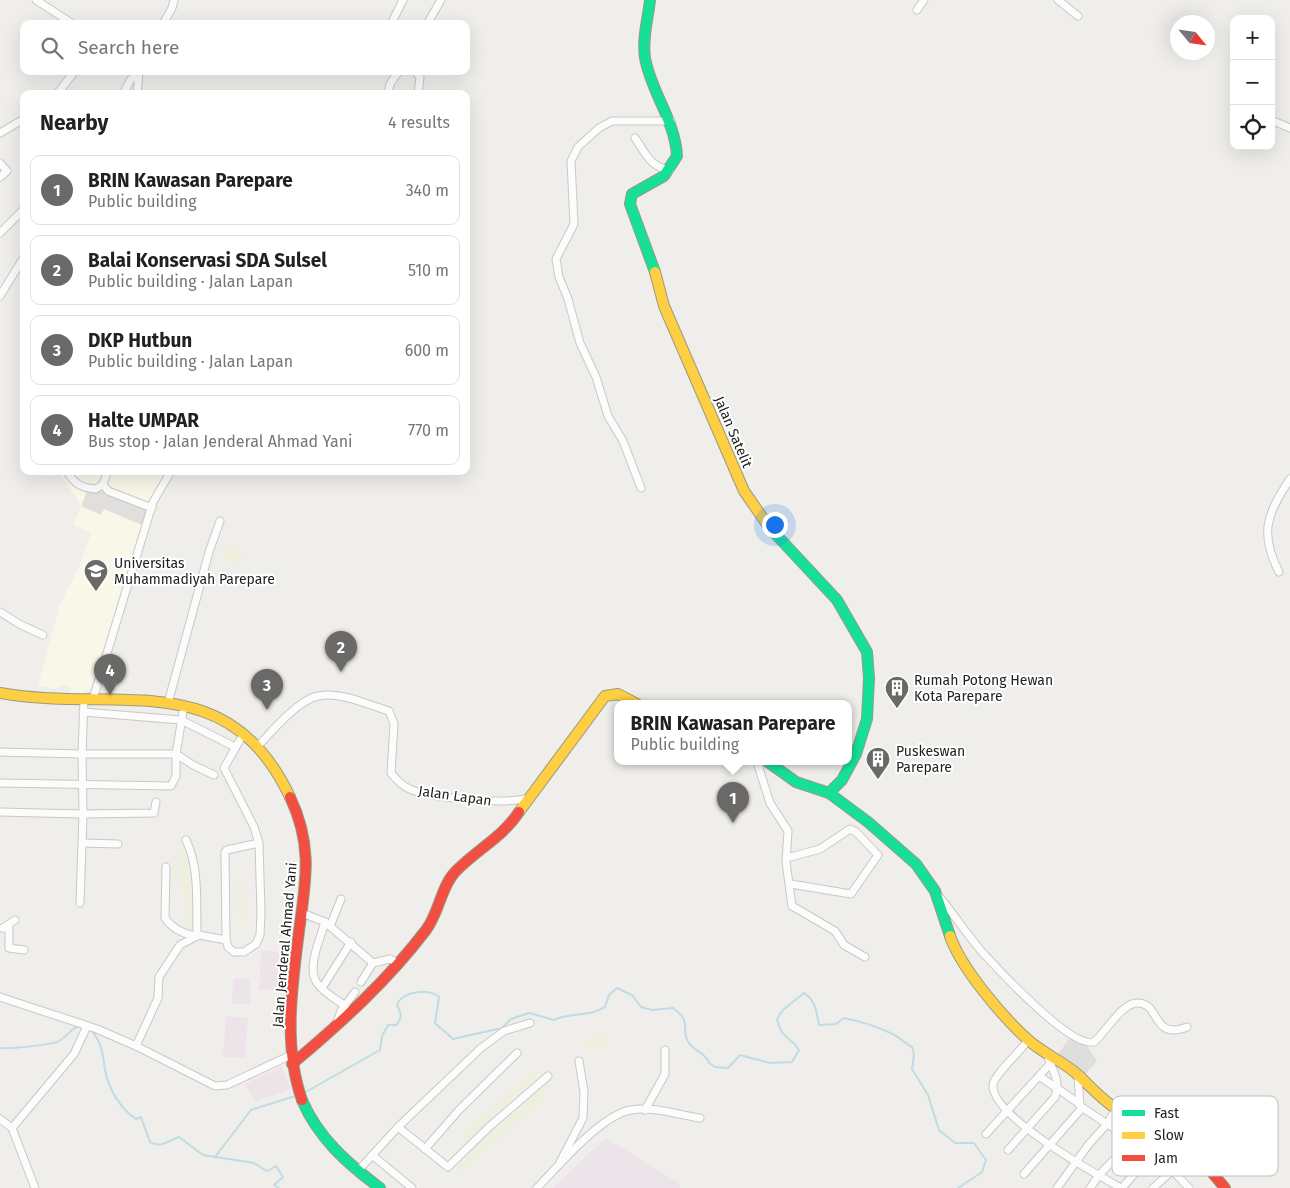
<!DOCTYPE html>
<meta charset="utf-8">
<style>
body{margin:0;font-family:"Fira Sans",sans-serif;background:#f2f2f2;color:#202124}
.controls{position:absolute;right:15px;top:15px;display:grid;overflow:hidden;border-radius:10px;box-shadow:0 5px 20px #0002}
.controls button{width:45px;height:45px;display:grid;place-items:center;padding:0;border:0;border-bottom:1px solid #e0e0e0;background:#fff;color:#202124;font:25px sans-serif}
.compass{position:absolute;left:1170px;top:15px;width:45px;height:45px;border-radius:50%;background:#fff;box-shadow:0 5px 20px #0002;rotate:119deg}
.you{position:absolute;left:774px;top:524px;width:18px;height:18px;margin:-12px;border:4px solid #fff;border-radius:50%;background:#1a73e8;box-shadow:0 0 0 8px #1a73e833}
.badge{display:grid;place-items:center;width:32px;height:32px;border-radius:50%;background:#6a6968;color:#fff;font-size:16px;font-weight:700}
.pin{position:absolute;translate:-50% -41px;filter:drop-shadow(0 1px 2px #0008)}
.pin::after{content:'';position:absolute;top:26px;width:18px;height:15px;background:inherit;clip-path:polygon(0 0,100% 0,50% 100%)}
.popup{position:absolute;left:614px;top:700px;width:238px;height:65px;box-sizing:border-box;display:grid;place-content:center;border-radius:10px;background:#fff;filter:drop-shadow(0 1px 4px #0005);font-size:16px;white-space:nowrap;color:#757577}
.popup b{font-size:19px;color:#202124}
.popup::after{content:'';position:absolute;left:50%;top:100%;margin-left:-10px;border:10px solid transparent;border-top-color:#fff}
.list{margin:0;padding:0;list-style:none}
h2{display:flex;justify-content:space-between;align-items:center;height:65px;margin:0;padding:0 20px;font-size:21px}
h2 small{font-size:16px;font-weight:400;color:#757577}
.list li{display:grid;grid-template-columns:32px 1fr auto;gap:15px;align-items:center;box-sizing:border-box;height:70px;margin:0 10px 10px;padding:0 10px;border:1px solid #e0e0e0;border-radius:10px}
.list b{display:block;font-size:19px;white-space:nowrap}
.list p{margin:0;font-size:16px;white-space:nowrap;color:#757577}
.list em{font-size:16px;font-style:normal;color:#757577}
.icon{flex:none;width:28px;height:28px;fill:none;stroke:currentColor;stroke-width:2;stroke-linecap:round;stroke-linejoin:round}
.map{position:relative;flex:none;width:1290px;height:1188px;overflow:hidden}
.search{position:absolute;background:#fff;box-shadow:0 5px 20px #0002;left:20px;top:20px;width:450px;height:55px;display:flex;align-items:center;gap:12px;box-sizing:border-box;padding:0 18px;border-radius:10px;color:#757577;font-size:19px}
.panel{position:absolute;background:#fff;box-shadow:0 5px 20px #0002;left:20px;top:90px;width:450px;height:385px;border-radius:10px}
.map>svg:first-child{display:block}
</style>
<div class="map">
<svg width="1290" height="1188" viewBox="0 0 1290 1188">
<rect width="100%" height="100%" fill="#f0eeeb"/>
<g fill="#ede4e9">
<path d="M261,950L283,952L282,990H259Z"/>
<path d="M233,979H250V1004H232Z"/>
<path d="M226,1016L248,1018L245,1058L223,1057Z"/>
<path d="M282,1066L291,1089L256,1102L245,1084Z"/>
<path d="M606,1138L679,1183L680,1188H552Z"/>
</g>
<path fill="#f8f7e8" d="M63,471H176L149,508L110,635L89,691L85,690L84,694L71,693V688L66,685L55,689L38,686L60,604L80,565L91,533L73,525L81,506L61,475Z"/>
<path fill="#dededc" d="M1070,1037L1087,1046L1097,1061L1083,1077L1057,1056Z"/>
<g fill="#efefdf">
<path d="M228,542L245,553L235,567L222,557Z"/>
<path d="M183,847L188,857L193,929H186L180,871L179,876H173L172,864L179,865L178,848Z"/>
<path d="M236,876H242L245,924H238Z"/>
<path d="M605,1033L610,1047L598,1054L596,1046L586,1051L582,1043Z"/>
<path d="M537,1068L541,1073L468,1139L462,1133Z"/>
<path d="M541,1087L548,1095L463,1173L457,1169Z"/>
</g>
<path fill="#e0dfde" d="M88,489L101,491L149,508L144,526L104,509L101,515L81,506Z"/>
<g fill="none" stroke-linecap="round" stroke-linejoin="round">
<g stroke="#bfdbe3" stroke-width="2">
<path d="M91,1030C102,1042 103,1055 105,1070C109,1090 120,1108 136,1119L141,1117L150,1142C162,1149 168,1140 179,1137L203,1155L254,1163L267,1171L276,1166L283,1177L274,1185L279,1188"/>
<path d="M0,1048C9,1049 52,1045 59,1041C66,1037 70,1030 78,1026"/>
<path d="M304,1093L380,1050L382,1036L388,1025H396C403,1018 401,1013 397,1005C402,991 429,988 439,997L435,1023L453,1039L502,1028L511,1019L529,1013L554,1020C569,1012 587,1018 605,1007L609,995L617,988L632,995L641,1007L652,1010L673,1008C694,1023 679,1029 689,1043C694,1051 706,1053 709,1063L715,1067L728,1068L740,1055L770,1063L792,1062L799,1050C790,1035 783,1042 777,1019L783,1010L804,993C815,999 817,1013 819,1025L836,1024L844,1018C860,1021 882,1028 896,1036C902,1039 905,1044 912,1047L914,1054L912,1069L928,1095L939,1130L955,1143H974L986,1160L982,1172L958,1188"/>
<path d="M215,1157L251,1110L295,1096"/>
</g>
<defs>
<g id="street">
<path d="M36,0L73,24"/>
<path d="M1058,0L1078,16"/>
<path d="M917,10L924,0"/>
<path d="M163,24L172,8L174,0"/>
<path d="M391,24L403,0"/>
<path d="M427,24L441,0"/>
<path d="M415,71L420,77L418,94"/>
<path d="M57,94L75,71"/>
<path d="M123,94L131,79L138,75"/>
<path d="M137,94L139,72"/>
<path d="M388,94L390,84L399,71"/>
<path d="M1271,120L1290,128"/>
<path d="M0,133L24,119"/>
<path d="M635,138C646,154 650,167 670,170"/>
<path d="M0,163L7,171L0,177"/>
<path d="M0,233L24,209"/>
<path d="M0,296L24,257"/>
<path d="M67,471C74,484 82,488 96,489L103,484"/>
<path d="M108,471L103,484L108,491L152,508"/>
<path d="M641,488L623,441L608,416L596,377L580,343L568,299L559,277L556,259L574,224L571,161L578,147L599,128L612,121H671"/>
<path d="M1279,572C1259,533 1267,514 1290,479"/>
<path d="M0,612L21,625L43,635"/>
<path d="M93,699L153,502L171,471"/>
<path d="M168,703L209,552L220,521"/>
<path d="M83,712L181,720L235,747"/>
<path d="M244,733L224,768L254,827L259,843L261,912L260,935L256,944L244,952H234L228,947L226,940L225,852L227,850L259,843"/>
<path d="M259,745C272,731 298,700 318,696C340,691 368,705 389,711L394,724L391,773C397,780 402,786 412,790C434,798 505,805 528,798"/>
<path d="M0,752L82,754L84,699"/>
<path d="M176,754L193,765L214,775"/>
<path d="M757,762L770,803L788,831L786,862L792,906L835,931L844,945L865,957"/>
<path d="M0,783L171,786L176,776V754"/>
<path d="M0,812L83,814L82,754H176L184,706"/>
<path d="M186,840C200,869 196,905 197,936"/>
<path d="M83,843L118,844"/>
<path d="M787,858L820,849L850,829L856,832L878,855L851,894L791,884"/>
<path d="M166,867L165,918C172,928 184,934 195,936"/>
<path d="M938,895C954,914 967,935 983,953C1000,971 1070,1048 1094,1042C1105,1033 1122,1003 1137,1003C1161,1002 1151,1041 1187,1027"/>
<path d="M80,903L83,814L154,813L156,802"/>
<path d="M302,913L325,922C321,937 306,968 317,983C324,993 336,999 345,1006"/>
<path d="M325,922L373,963"/>
<path d="M331,924L341,899"/>
<path d="M3,928H9V948L24,950"/>
<path d="M3,928L15,920"/>
<path d="M361,982L373,963L390,959L398,963"/>
<path d="M322,988L351,942"/>
<path d="M0,997L97,1029L136,1046L215,1086L227,1085L291,1055"/>
<path d="M335,1028L341,1011L355,992"/>
<path d="M1028,1040C1021,1051 993,1076 993,1085C991,1116 1094,1173 1121,1188"/>
<path d="M136,1046L158,998L159,977L180,945L199,935L226,940"/>
<path d="M1039,1076L1080,1104"/>
<path d="M1116,1109L1107,1124L1154,1151L1189,1188"/>
<path d="M645,1110L665,1074V1050"/>
<path d="M0,1119L12,1128L35,1188"/>
<path d="M398,1127L448,1167L489,1127L548,1076"/>
<path d="M12,1128L74,1054L87,1026"/>
<path d="M986,1134L1050,1064"/>
<path d="M425,1149L459,1110L517,1053"/>
<path d="M1008,1150L1055,1097C1061,1080 1052,1070 1047,1054"/>
<path d="M372,1155L412,1188"/>
<path d="M560,1162L583,1118L584,1092L579,1061"/>
<path d="M357,1172L398,1127L481,1048L504,1031L530,1023"/>
<path d="M1024,1174L1082,1108"/>
<path d="M537,1188C558,1166 601,1115 631,1110C653,1106 679,1115 700,1118"/>
<path d="M1057,1188L1089,1144L1107,1124L1080,1106L1078,1077"/>
<path d="M1090,1188L1099,1175L1134,1139"/>
<path d="M1122,1188L1154,1151"/>
<path d="M1153,1188L1194,1151"/>
</g>
<g id="fast">
<path d="M650,0C648,19 642,38 645,58C651,92 675,120 677,156L664,176L632,194L630,204L655,272"/>
<path d="M768,762L796,782L829,793L842,780L856,754L867,719L869,678L867,652L837,600L769,527"/>
<path d="M829,793L868,822L916,864L935,891L950,936"/>
<path d="M302,1100C318,1138 348,1164 380,1188"/>
</g>
<g id="slow">
<path d="M655,272L664,306L744,491L769,527"/>
<path d="M0,693C116,714 227,663 290,797"/>
<path d="M519,812L605,696L618,694L637,704"/>
<path d="M950,936C961,968 1002,1016 1027,1039C1042,1053 1063,1061 1078,1075C1091,1087 1102,1100 1118,1110"/>
</g>
<g id="jam">
<path d="M290,797C313,845 306,880 299,931C292,987 283,1046 302,1100"/>
<path d="M292,1064C341,1023 388,980 426,930C439,913 441,887 455,872C476,850 503,837 519,812"/>
<path d="M1118,1110L1194,1151L1225,1188"/>
</g>
</defs>
<use href="#street" stroke="#c9c8c7" stroke-width="9"/>
<use href="#fast" stroke="#999a82" stroke-width="12"/>
<use href="#slow" stroke="#999a82" stroke-width="12"/>
<use href="#jam" stroke="#999a82" stroke-width="12"/>
<use href="#street" stroke="#fdfcfc" stroke-width="7"/>
<use href="#fast" stroke="#16e098" stroke-width="10"/>
<use href="#slow" stroke="#ffcf43" stroke-width="10"/>
<use href="#jam" stroke="#f24e42" stroke-width="10"/>
</g>
<defs>
<symbol id="university-pin" viewBox="-11 -11 22 30"><path d="M0 17L-7.5 6A9.5 9.5 0 1 1 7.5 6Z" fill="#6a6968" stroke="#fff"/><path d="M0-5L7-2L0 1L-7-2ZM-4 1L0 2.5L4 1V4Q0 6-4 4Z" fill="#fff"/></symbol>
<symbol id="building-pin" viewBox="-11 -11 22 30"><path d="M0 17L-7.5 6A9.5 9.5 0 1 1 7.5 6Z" fill="#6a6968" stroke="#fff"/><path d="M-4-6H4V6H1V3H-1V6H-4ZM-2.5-4.3h1.7v1.8h-1.7ZM.8-4.3h1.7v1.8H.8ZM-2.5-1h1.7V.8h-1.7ZM.8-1h1.7V.8H.8Z" fill="#fff"/></symbol>
</defs>
<g fill-rule="evenodd">
<use href="#university-pin" x="82" y="557" width="28" height="38"/>
<use href="#building-pin" x="883" y="674" width="28" height="38"/>
<use href="#building-pin" x="864" y="745" width="28" height="38"/>
</g>
<g text-anchor="middle" dominant-baseline="central" stroke-width="4" stroke-linejoin="round" paint-order="stroke">
<g font-size="14" fill="#222" stroke="#fff">
<text transform="translate(733 432) rotate(67)">Jalan Satelit</text>
<text transform="translate(455 796) rotate(8)">Jalan Lapan</text>
<text transform="translate(285 945) rotate(-85)">Jalan Jenderal Ahmad Yani</text>
</g>
<g font-size="14" fill="#222" stroke="#fff" text-anchor="start">
<text x="114" y="563">Universitas<tspan x="114" dy="16">Muhammadiyah Parepare</tspan></text>
<text x="914" y="680">Rumah Potong Hewan<tspan x="914" dy="16">Kota Parepare</tspan></text>
<text x="896" y="751">Puskeswan<tspan x="896" dy="16">Parepare</tspan></text>
</g>
</g>
<rect x="1112" y="1096" width="166" height="80" rx="8" fill="#fff" stroke="#bdbdbd" stroke-width="1"/>
<rect x="1122" y="1110" width="23" height="6" fill="#16e098"/>
<rect x="1122" y="1132" width="23" height="7" fill="#ffcf43"/>
<rect x="1122" y="1155" width="23" height="6" fill="#f24e42"/>
<g font-size="14" fill="#222">
<text x="1154" y="1118">Fast</text>
<text x="1154" y="1140">Slow</text>
<text x="1154" y="1163">Jam</text>
</g>
</svg>
<div class="controls">
<button>+</button>
<button>−</button>
<button><svg class="icon" aria-label="locate" viewBox="0 0 24 24"><circle cx="12" cy="12" r="6"/><path d="M12 2v4M12 18v4M2 12h4M18 12h4"/></svg></button>
</div>
<svg class="compass" viewBox="-18 -18 36 36"><path d="M0-13l5 13h-10z" fill="#e53935"/><path d="M0 13l5-13h-10z" fill="#757577"/></svg>
<div class="you"></div>
<div class="pin badge" style="left:733px;top:823px">1</div>
<div class="popup"><b>BRIN Kawasan Parepare</b>Public building</div>
<div class="pin badge" style="left:341px;top:672px">2</div>
<div class="pin badge" style="left:267px;top:710px">3</div>
<div class="pin badge" style="left:110px;top:695px">4</div>
<div class="search"><svg class="icon" aria-label="search" viewBox="0 0 24 24"><circle cx="10" cy="10" r="6"/><path d="M15 15l6 6"/></svg>Search here</div>
<section class="panel">
<h2>Nearby<small>4 results</small></h2>
<ul class="list">
<li><span class="badge">1</span><div><b>BRIN Kawasan Parepare</b><p>Public building</p></div><em>340 m</em></li>
<li><span class="badge">2</span><div><b>Balai Konservasi SDA Sulsel</b><p>Public building · Jalan Lapan</p></div><em>510 m</em></li>
<li><span class="badge">3</span><div><b>DKP Hutbun</b><p>Public building · Jalan Lapan</p></div><em>600 m</em></li>
<li><span class="badge">4</span><div><b>Halte UMPAR</b><p>Bus stop · Jalan Jenderal Ahmad Yani</p></div><em>770 m</em></li>
</ul>
</section>
</div>
